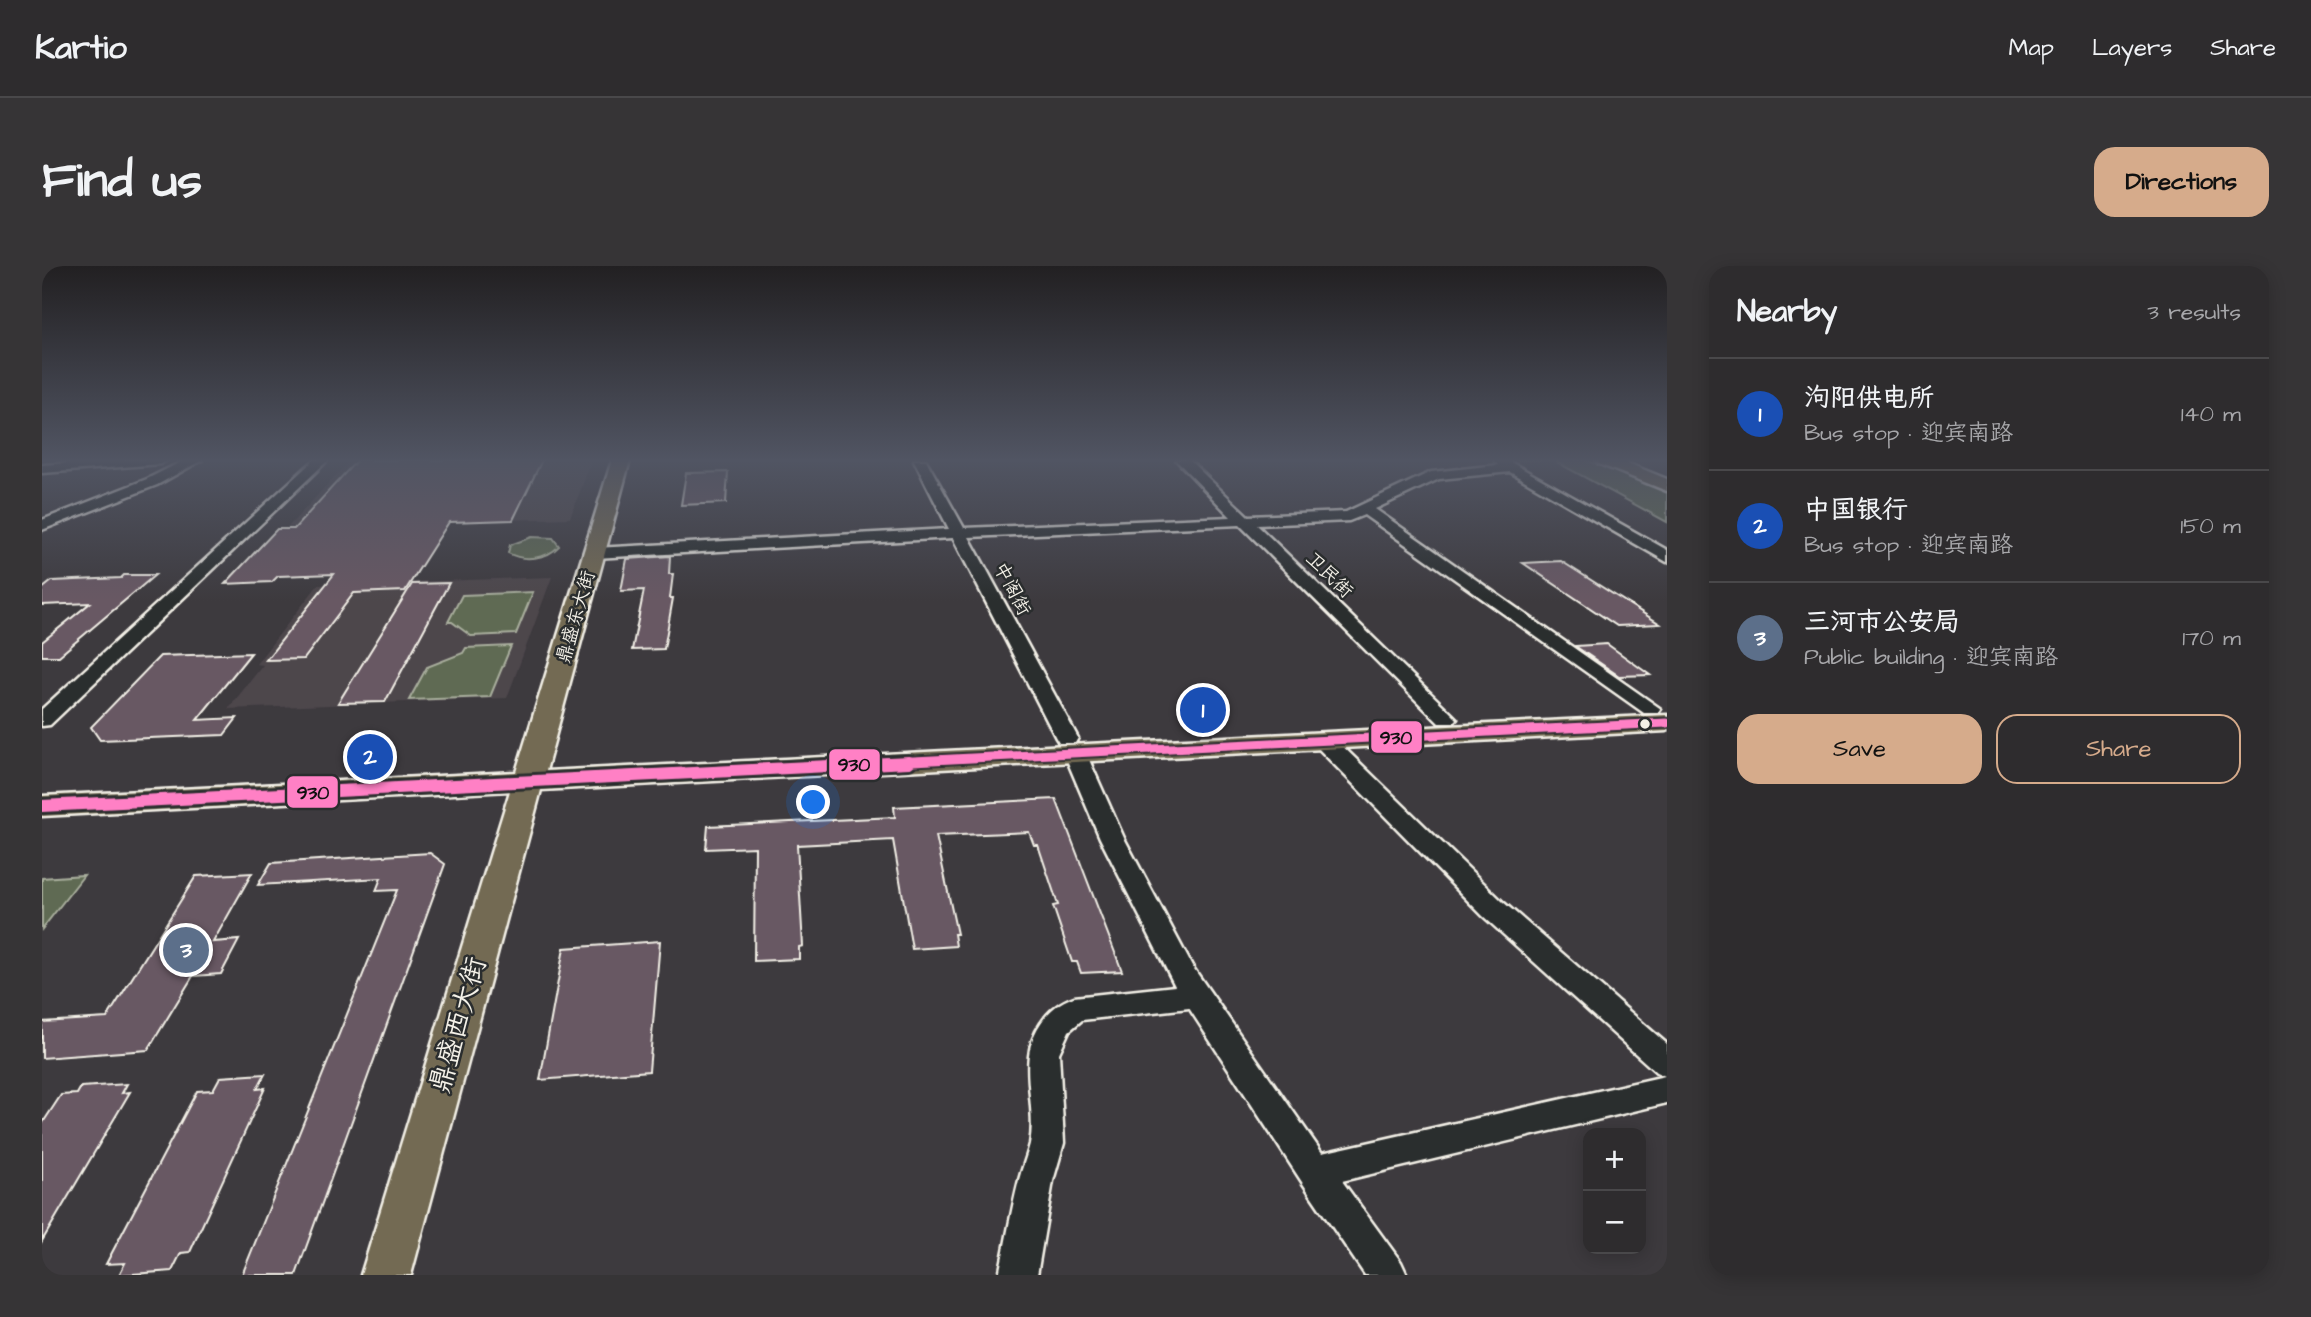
<!DOCTYPE html>
<meta charset="utf-8">
<style>
body{margin:0;font-family:"Architects Daughter","LXGW WenKai TC",sans-serif;background:#363436;color:#f1f3f6}
.controls{position:absolute;right:21px;bottom:21px;display:grid;overflow:hidden;border-radius:14px;box-shadow:0 4px 18px #0003}
.controls button{width:63px;height:63px;display:grid;place-items:center;padding:0;border:0;border-bottom:2px solid #49484a;background:#2e2c2e;color:#f1f3f6;font:35px sans-serif}
.you{position:absolute;left:772px;top:537px;width:24px;height:24px;margin:-18px;border:5px solid #fff;border-radius:50%;background:#1a73e8;box-shadow:0 0 0 10px #1a73e833}
.badge{display:grid;place-items:center;width:46px;height:46px;border-radius:50%;background:#d6ab8b;color:#fff;font-size:23px;font-weight:700}
.pin{position:absolute;translate:-50% -50%;border:4px solid #fff;box-shadow:0 2px 7px #0006}
.list{margin:0;padding:0;list-style:none}
h2{display:flex;justify-content:space-between;align-items:center;height:91px;margin:0;padding:0 28px;font-size:30px}
h2 small{font-size:23px;font-weight:400;color:#a7a7aa}
.list li{display:grid;grid-template-columns:46px 1fr auto;gap:21px;align-items:center;box-sizing:border-box;height:112px;padding:0 28px;border-top:2px solid #49484a}
.list b{display:block;font-size:26px;white-space:nowrap}
.list p{margin:0;font-size:23px;white-space:nowrap;color:#a7a7aa}
.list em{font-size:23px;font-style:normal;color:#a7a7aa}
.actions{display:flex;gap:14px;padding:21px 28px}
.actions a{flex:1;padding:16px 0;border:2px solid #d6ab8b;border-radius:21px;text-align:center;font-size:24px;color:#d6ab8b}
.actions .main{background:#d6ab8b;color:#111}
.map{position:relative;flex:none;width:1625px;height:1009px;overflow:hidden;border-radius:21px}
header{display:flex;align-items:center;gap:42px;box-sizing:border-box;height:98px;padding:0 35px;background:#2e2c2e;border-bottom:2px solid #49484a}
header strong{font-size:33px}
nav{display:flex;gap:38px;margin-inline-start:auto;font-size:24px}
.intro{display:flex;align-items:center;justify-content:space-between;box-sizing:border-box;height:168px;padding:0 42px}
h1{margin:0;font-size:49px}
.button{padding:18px 32px;border-radius:21px;background:#d6ab8b;color:#111;font-size:24px;font-weight:700}
main{display:flex;gap:42px;padding:0 42px}
aside{flex:1;background:#2e2c2e;border-radius:21px;box-shadow:0 4px 18px #0003}
.map>svg:first-child{display:block}
</style>
<header>
<strong>Kartio</strong>
<nav><a>Map</a><a>Layers</a><a>Share</a></nav>
</header>
<div class="intro"><h1>Find us</h1><a class="button">Directions</a></div>
<main>
<div class="map">
<svg width="1625" height="1009" viewBox="0 0 1625 1009">
<rect width="100%" height="100%" fill="#3d3a3e"/>
<filter id="ink" filterUnits="userSpaceOnUse"><feTurbulence type="fractalNoise" baseFrequency=".0143" numOctaves="2"/><feDisplacementMap in="SourceGraphic" scale="14" xChannelSelector="R" yChannelSelector="G"/><feConvolveMatrix kernelMatrix="1 2 1 2 8 2 1 2 1" color-interpolation-filters="sRGB"/></filter>
<g filter="url(#ink)">
<g fill="#4d464c">
<path d="M308,194H550L528,252L246,261Z"/>
<path d="M510,311L465,432L186,443L221,399L214,398L276,319Z"/>
</g>
<g fill="#5e6b52" stroke="#a9ae9d" stroke-width="2">
<path d="M1474,194H1544L1625,227V256L1511,194Z"/>
<path d="M490,271L511,272L517,280C505,293 482,296 466,287L468,279Z"/>
<path d="M491,326L474,368L429,370L410,356H406L420,329Z"/>
<path d="M469,380L448,431L367,434L385,401L421,387L424,382Z"/>
<path d="M42,609L0,663V612Z"/>
</g>
<g fill="#685864" stroke="#f4f1e8" stroke-width="2">
<path d="M315,194H500L471,254L407,256L363,325L312,327L262,393L224,394L292,308L236,310L230,316L183,318L235,263H252Z"/>
<path d="M686,206L684,237L639,239L644,207Z"/>
<path d="M628,290L627,308H631L628,332H631L622,383L590,384L602,324L579,325L585,293Z"/>
<path d="M1519,295L1618,358L1575,360L1481,297Z"/>
<path d="M82,309H113L17,390H0V376L48,337L0,339V323L10,315L79,312Z"/>
<path d="M407,317L343,436L296,437L370,318Z"/>
<path d="M1565,378L1608,409L1577,410L1533,380Z"/>
<path d="M209,387L155,454L195,452L182,469L58,474L49,461L118,390Z"/>
<path d="M1014,533L1080,705L1039,707L1035,696H1030L1011,640L1016,639L996,579H992L987,566L894,570L915,668H912L914,680L870,683L851,574L755,579L761,680L757,681V693L712,695L713,581L664,583L666,560L853,551L852,541Z"/>
<path d="M388,587L403,598L254,1009H200L355,624L334,625L339,612L216,619L229,597Z"/>
<path d="M210,607L171,676L197,674L179,708L151,710L106,784L0,792V756L65,752L154,610Z"/>
<path d="M618,675L607,805L498,814L522,682Z"/>
<path d="M223,808L215,823L223,822L148,986L139,987L130,1005L77,1009L83,997L64,998L155,825L171,824L178,811Z"/>
<path d="M85,818L80,827L88,826L0,975V858L19,829L35,828L39,821Z"/>
</g>
<g fill="none" stroke-linecap="round" stroke-linejoin="round">
<defs>
<g id="minor">
<path d="M69,194H125L118,198L0,207V199Z"/>
<path d="M143,194H160L115,219L0,264V254L105,213Z"/>
<path d="M272,194H286L8,459L0,460V443Z"/>
<path d="M872,194H884L922,262L1189,251L1134,194H1147L1206,250L1304,246L1389,206L1456,199L1452,194H1465L1625,284V296L1468,206L1397,213L1333,243L1619,443L1616,447H1602L1322,249L1307,255L1215,259L1411,449L1415,453L1411,457H1397L1198,259L927,271L1036,472L1033,477H1017L1014,472L911,272L553,292L545,287L553,282L907,263Z"/>
<path d="M1281,467L1289,469L1461,636L1625,778V837L1300,915L1359,996L1365,1009H1323L1260,916L1147,742L1040,754L1027,765L1017,787L1022,877L1011,915L995,1009H957C964,977 969,945 977,914C980,902 985,890 988,878C996,836 973,795 999,757C1007,744 1018,736 1032,731L1133,720L1058,572L1022,487L1025,482H1041L1044,487L1082,572L1150,700L1280,887L1623,810L1614,806L1441,650L1273,479L1270,474L1273,469Z"/>
</g>
<g id="major">
<path d="M570,194H588L504,505L1625,449V465L499,524L369,1009H319L468,525L0,550V530L474,506Z"/>
<path d="M1554,194H1578L1625,213V225L1557,198Z"/>
</g>
</defs>
<use href="#minor" stroke="#f4f1e8" stroke-width="5"/>
<use href="#major" stroke="#f4f1e8" stroke-width="5"/>
<use href="#minor" fill="#2a2d2e" fill-rule="evenodd"/>
<use href="#major" fill="#736b52" fill-rule="evenodd"/>
<defs>
<path id="bus-1-far1" d="M832,497L1625,457"/>
<path id="bus-1" d="M0,540L867,496"/>
</defs>
<use href="#bus-1-far1" stroke="#2a2d2e" stroke-width="13"/>
<use href="#bus-1" stroke="#2a2d2e" stroke-width="18"/>
<use href="#bus-1-far1" stroke="#ff80c5" stroke-width="9"/>
<use href="#bus-1" stroke="#ff80c5" stroke-width="12"/>
</g>
</g>
<linearGradient id="sky" x2="0" y2="1"><stop stop-color="#222022"/><stop offset="0.58" stop-color="#515563"/><stop offset="1" stop-color="#515563" stop-opacity="0"/></linearGradient>
<rect width="1625" height="335" fill="url(#sky)"/>
<circle fill="#f4f1e8" stroke="#2a2d2e" stroke-width="2.5" cx="1603" cy="458" r="6"/>
<g text-anchor="middle" dominant-baseline="central" stroke-width="5" stroke-linejoin="round" paint-order="stroke">
<g font-size="19" fill="#f4f1e8" stroke="#2a2d2e">
<text transform="translate(1287 309) rotate(44)">卫民街</text>
<text transform="translate(970 323) rotate(62)">中阁街</text>
<text transform="translate(534 351) rotate(-74)">鼎盛东大街</text>
</g>
<g font-size="28" fill="#f4f1e8" stroke="#2a2d2e">
<text transform="translate(416 759) rotate(-74)">鼎盛西大街</text>
</g>
</g>
<g stroke="#2a2d2e" stroke-width="2.5">
<rect x="1328" y="454" width="53" height="34" rx="7" fill="#ff80c5"/>
<rect x="786" y="482" width="53" height="33" rx="7" fill="#ff80c5"/>
<rect x="244" y="509" width="53" height="34" rx="7" fill="#ff80c5"/>
</g>
<g font-size="19" text-anchor="middle" font-weight="bold" fill="#111">
<text x="1354" y="478">930</text>
<text x="812" y="505">930</text>
<text x="271" y="533">930</text>
</g>
</svg>
<div class="controls">
<button>+</button>
<button>−</button>
</div>
<div class="you"></div>
<div class="pin badge" style="left:1161px;top:444px;background:#1a4fb4">1</div>
<div class="pin badge" style="left:328px;top:491px;background:#1a4fb4">2</div>
<div class="pin badge" style="left:144px;top:684px;background:#5c6f8a">3</div>
</div>
<aside>
<h2>Nearby<small>3 results</small></h2>
<ul class="list">
<li><span class="badge" style="background:#1a4fb4">1</span><div><b>泃阳供电所</b><p>Bus stop · 迎宾南路</p></div><em>140 m</em></li>
<li><span class="badge" style="background:#1a4fb4">2</span><div><b>中国银行</b><p>Bus stop · 迎宾南路</p></div><em>150 m</em></li>
<li><span class="badge" style="background:#5c6f8a">3</span><div><b>三河市公安局</b><p>Public building · 迎宾南路</p></div><em>170 m</em></li>
</ul>
<div class="actions"><a class="main">Save</a><a>Share</a></div>
</aside>
</main>
